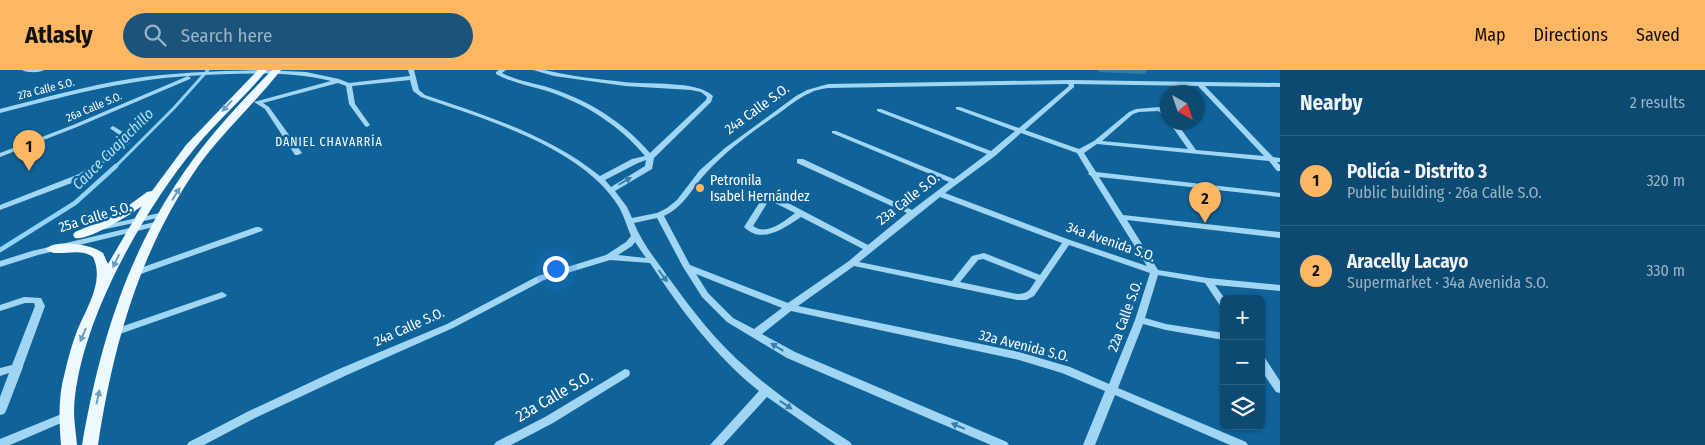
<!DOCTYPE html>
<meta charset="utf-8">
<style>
body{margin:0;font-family:"Fira Sans Condensed",sans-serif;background:#1a547a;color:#f1f3f6}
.controls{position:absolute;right:15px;bottom:15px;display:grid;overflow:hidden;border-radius:8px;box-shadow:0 1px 4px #0004}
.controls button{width:45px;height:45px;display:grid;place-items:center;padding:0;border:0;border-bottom:1px solid #2c6284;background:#0c4a72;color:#f1f3f6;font:25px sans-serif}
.compass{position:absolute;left:1160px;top:15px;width:45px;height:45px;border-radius:50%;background:#0c4a72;box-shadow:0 1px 4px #0004;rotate:140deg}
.you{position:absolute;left:555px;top:198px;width:18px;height:18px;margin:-12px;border:4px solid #fff;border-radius:50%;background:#1a73e8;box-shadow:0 0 0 8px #1a73e833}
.badge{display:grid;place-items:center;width:32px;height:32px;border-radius:50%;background:#ffb764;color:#111;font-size:16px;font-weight:700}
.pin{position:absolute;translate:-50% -41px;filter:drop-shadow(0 1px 2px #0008)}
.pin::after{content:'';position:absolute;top:26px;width:18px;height:15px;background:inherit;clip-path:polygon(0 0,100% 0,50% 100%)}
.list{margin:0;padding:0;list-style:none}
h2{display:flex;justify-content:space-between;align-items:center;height:65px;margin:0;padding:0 20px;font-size:21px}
h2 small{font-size:16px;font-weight:400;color:#9ab3c4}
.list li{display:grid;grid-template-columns:32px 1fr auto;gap:15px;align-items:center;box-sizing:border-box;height:90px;padding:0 20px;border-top:1px solid #2c6284}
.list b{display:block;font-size:19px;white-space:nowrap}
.list p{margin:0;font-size:16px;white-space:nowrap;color:#9ab3c4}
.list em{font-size:16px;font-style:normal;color:#9ab3c4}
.icon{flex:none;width:28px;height:28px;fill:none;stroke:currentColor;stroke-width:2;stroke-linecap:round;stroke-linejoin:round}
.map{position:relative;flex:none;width:1280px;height:375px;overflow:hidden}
header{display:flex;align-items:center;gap:30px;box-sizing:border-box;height:70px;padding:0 25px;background:#ffb764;color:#111}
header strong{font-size:24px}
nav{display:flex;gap:28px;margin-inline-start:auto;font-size:18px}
.search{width:350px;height:45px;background:#1a547a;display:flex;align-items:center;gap:12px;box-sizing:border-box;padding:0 18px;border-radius:28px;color:#9ab3c4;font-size:19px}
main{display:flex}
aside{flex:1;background:#0c4a72}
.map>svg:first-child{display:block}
</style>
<header>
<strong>Atlasly</strong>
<div class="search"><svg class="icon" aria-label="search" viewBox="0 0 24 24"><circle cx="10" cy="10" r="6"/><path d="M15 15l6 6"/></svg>Search here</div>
<nav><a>Map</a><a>Directions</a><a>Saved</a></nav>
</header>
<main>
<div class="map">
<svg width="1280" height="375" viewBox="0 0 1280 375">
<rect width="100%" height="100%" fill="#106398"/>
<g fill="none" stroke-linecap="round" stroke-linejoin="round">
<path stroke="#93d3f7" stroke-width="3" d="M114,98L174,38L208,0"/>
<path stroke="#93d3f7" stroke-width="4.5" d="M0,180L75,133L116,96"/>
<g fill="#a1d5f4" fill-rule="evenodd">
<path d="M22,0H44C39,3 27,3 22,0Z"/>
<path d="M263,0L306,2L339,9L349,13L410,6L408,0H414L419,20L425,25C487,46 549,65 600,106L632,89L645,86C619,55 586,34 547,21C530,16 512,13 496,4V2L499,0H506L502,3C517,11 534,13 550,18C590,31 623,52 650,83L706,30L707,27L701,22L691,20L625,16L554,6L533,0H544C570,6 597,9 624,12C647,15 697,10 713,26L711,32L654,88L652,99L615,121L627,137L632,148L657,143L667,138L677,130L700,100L725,78L796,26L807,20L828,14L1071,10L1280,13V17L1205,16L1273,87L1280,88V92H1277L1280,95V101H1277L1269,91L1097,74L1084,83L1096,102L1280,123V127L1099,107L1123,145L1280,162V168L1127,150L1158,200L1208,208L1280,215V221L1215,215L1225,229L1224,238L1221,237L1205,213L1158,205L1145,248L1166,254L1224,263V270L1166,260L1143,254L1118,318L1246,372L1248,375H1230L1115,325L1095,375H1083L1105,321L1062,303L1019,290L791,241L762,264L795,282L1007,372L1009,375H991L787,288L727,252L702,227L683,197L657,148L634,153C642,173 656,190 668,207C692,240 717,273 748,299C779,327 815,350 850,372L852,375H836L767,327L723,375H710L759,321C715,286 681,240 650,193L610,190L544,210L453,258L347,305L255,348L204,375H187L189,372L247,342L339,299L447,254L538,206L606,185L626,172L631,166C627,157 624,146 619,137C583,77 484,49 421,27L413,21L410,10L352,16L355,34L370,55L367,57L365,56L349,34L346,16L338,13L263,33L269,37L302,83L298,85H295L265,39L254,32L331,11C285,0 236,4 188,6L191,8L190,9L77,57L0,87V83L73,55L188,6C124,10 62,27 0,43V39C43,28 86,16 130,9C174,2 219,1 263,0ZM1068,14L1069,16L1019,58L960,37H956V39L1015,61L991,81L881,39H877V41L987,84L954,109L836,61H832V63L949,112L912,140L803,89H797V93L907,143L868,175L771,124H765L744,157C762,175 784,158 801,147L863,179L849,191L788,233L690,195L664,146C685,136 691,119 706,103C727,80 752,62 778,44C788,37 798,28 810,23C815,20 822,19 828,18ZM1074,14L1198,16L1264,86L1196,80L1176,52H1169L1188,79L1102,71L1133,44L1139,42L1158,41L1168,48V42L1159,37L1136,39L1129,42L1094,71L1079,79L1025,60L1074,17ZM1021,63L1077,83L1089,103L1088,104L1091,106L1147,196L1070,170L945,123L995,86ZM646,90L645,96L611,117L605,110L638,93ZM940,127L1062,173L1040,205L984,183L972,186L952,211L859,192ZM769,130L795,143C783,152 767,166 753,156ZM635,172L646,188L618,185L632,176ZM1069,175L1150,203L1135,250L1109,314L1070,297L1019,282L798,236L854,196L1017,230H1026L1034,226ZM983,189L1036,210C1030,219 1029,224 1017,224L960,212L978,190ZM696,204L782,238L754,259L733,248L708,223Z"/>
<path d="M113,56L131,67L132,68L130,73L85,108L0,140V135L79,104L125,71V69L111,59L110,58Z"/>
<path d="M164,142L168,144L167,146L101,160L97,158L101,156Z"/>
<path d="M159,151H162L163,153L162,155L38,185L0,197V191L32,181Z"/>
<path d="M256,157H259L263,159L262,161L138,205L135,206L131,203L132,201Z"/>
<path d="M222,222L227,225L225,227L117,265H109L108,263L109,261Z"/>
<path d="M24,227L41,228L45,236L23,296V297L6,341L4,344L0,345V327L9,303L0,306V298L12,295L35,236L34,233H25L0,241V235Z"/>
<path d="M1261,287L1265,288L1280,311V323L1276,322L1261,300Z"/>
<path d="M625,299L629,300L630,303L629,306L553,353L511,375H494L496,372L545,347Z"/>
<path d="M64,343L68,344L70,347L68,350L10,375H0V369Z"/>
</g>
<g fill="#eef8ff" fill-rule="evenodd">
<path d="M258,0H267C245,27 217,51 195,78C142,142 77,257 74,341C74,352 76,364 77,375H61C59,350 58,326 65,302C68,288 72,274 77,261C86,238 105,212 93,187C79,176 55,189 46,179C55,169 92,174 103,183L108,194L142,136C130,145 88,171 75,168L73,165L75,162L117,144L147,122L152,121L186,75Z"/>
<path d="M272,0H281C255,33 224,61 199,95C140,179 113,275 98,375H82C100,271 129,177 192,91C216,58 244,29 272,0Z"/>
</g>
</g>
<path fill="#357ba6" d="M1099,0H1147L1145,4L1099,2Z"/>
<defs><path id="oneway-solid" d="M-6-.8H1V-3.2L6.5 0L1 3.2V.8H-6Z" transform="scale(1.25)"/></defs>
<g fill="#699fc1">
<use href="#oneway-solid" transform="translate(227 36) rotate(132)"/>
<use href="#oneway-solid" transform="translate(176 124) rotate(-58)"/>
<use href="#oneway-solid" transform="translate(116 191) rotate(116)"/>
<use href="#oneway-solid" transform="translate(83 265) rotate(113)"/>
<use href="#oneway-solid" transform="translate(98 327) rotate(-78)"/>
</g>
<g fill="#3480af">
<use href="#oneway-solid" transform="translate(625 111) rotate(-30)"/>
<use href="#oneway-solid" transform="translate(663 206) rotate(53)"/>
<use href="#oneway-solid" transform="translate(777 277) rotate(-149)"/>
<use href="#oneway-solid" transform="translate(786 335) rotate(34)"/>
<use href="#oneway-solid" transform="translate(958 356) rotate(-157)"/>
</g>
<circle fill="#ffb764" stroke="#106398" stroke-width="2" cx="700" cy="118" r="5"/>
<g text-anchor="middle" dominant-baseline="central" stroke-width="5" stroke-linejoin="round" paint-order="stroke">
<g font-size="11" fill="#fff" stroke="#106398">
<text transform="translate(46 19) rotate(-14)">27a Calle S.O.</text>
<text transform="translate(94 37) rotate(-23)">26a Calle S.O.</text>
</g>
<g font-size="12" letter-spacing="1" fill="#fff" stroke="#106398">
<text x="329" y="72">DANIEL CHAVARRÍA</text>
</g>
<g font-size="14" fill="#fff" stroke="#106398">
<text transform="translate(757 39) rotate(-36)">24a Calle S.O.</text>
<text transform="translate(908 129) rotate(-38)">23a Calle S.O.</text>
<text transform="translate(95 147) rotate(-17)">25a Calle S.O.</text>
<text transform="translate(1111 172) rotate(19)">34a Avenida S.O.</text>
<text transform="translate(1125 246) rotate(-70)">22a Calle S.O.</text>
<text transform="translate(409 257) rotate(-24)">24a Calle S.O.</text>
<text transform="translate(1024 276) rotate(14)">32a Avenida S.O.</text>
</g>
<g font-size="14" fill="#fff" stroke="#106398" text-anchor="start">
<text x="710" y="110">Petronila<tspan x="710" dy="16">Isabel Hernández</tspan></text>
</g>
<g font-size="15" font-style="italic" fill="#b2e0fb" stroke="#106398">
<text transform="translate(113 79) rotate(-45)">Cauce Cuajachillo</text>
</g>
<g font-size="16" fill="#fff" stroke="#106398">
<text transform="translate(554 326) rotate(-30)">23a Calle S.O.</text>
</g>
</g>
</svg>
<div class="controls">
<button>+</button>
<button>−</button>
<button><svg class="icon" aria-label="layers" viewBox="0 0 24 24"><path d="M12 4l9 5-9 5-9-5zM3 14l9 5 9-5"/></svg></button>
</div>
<svg class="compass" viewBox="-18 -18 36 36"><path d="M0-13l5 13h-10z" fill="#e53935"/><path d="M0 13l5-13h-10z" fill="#9ab3c4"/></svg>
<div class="you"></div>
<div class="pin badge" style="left:29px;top:101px">1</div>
<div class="pin badge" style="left:1205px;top:153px">2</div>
</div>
<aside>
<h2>Nearby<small>2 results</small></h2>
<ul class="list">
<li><span class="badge">1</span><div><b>Policía - Distrito 3</b><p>Public building · 26a Calle S.O.</p></div><em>320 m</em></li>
<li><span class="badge">2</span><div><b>Aracelly Lacayo</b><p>Supermarket · 34a Avenida S.O.</p></div><em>330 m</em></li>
</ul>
</aside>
</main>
